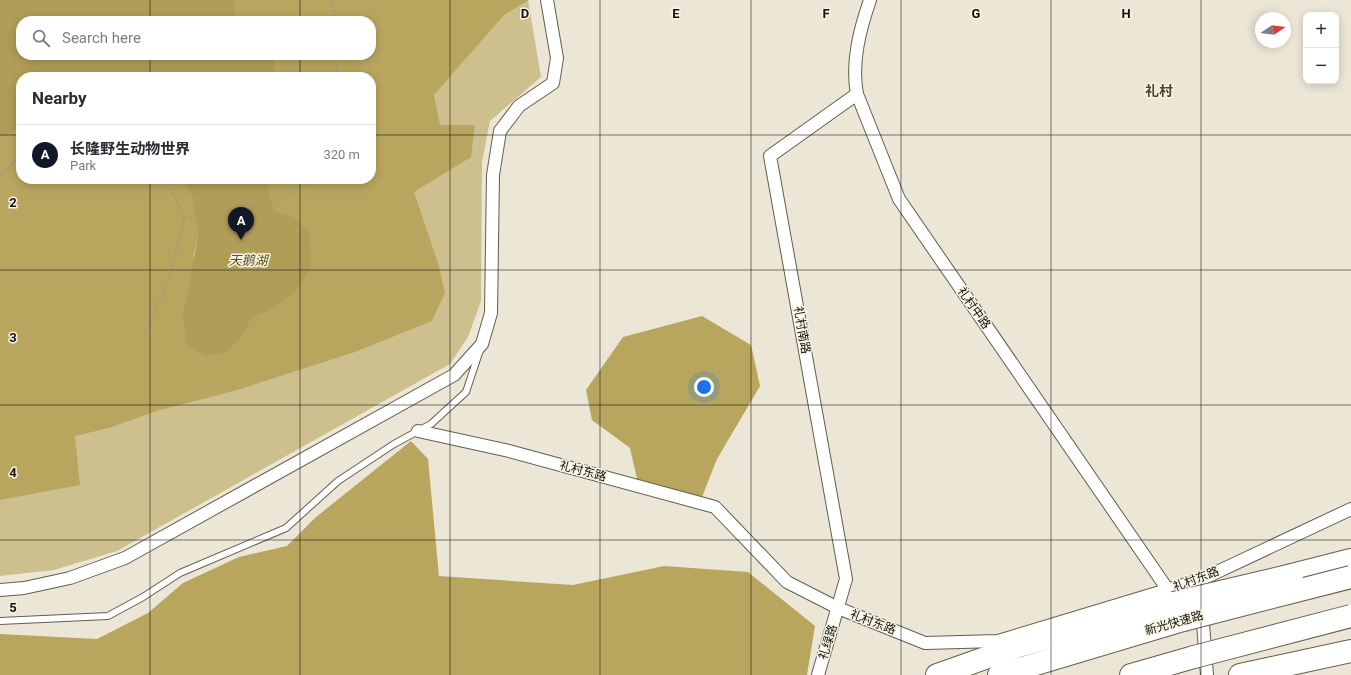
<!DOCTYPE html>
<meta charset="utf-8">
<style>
body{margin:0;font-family:Roboto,"Noto Sans SC",sans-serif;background:#f2f2f3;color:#2b2b33}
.controls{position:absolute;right:12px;top:12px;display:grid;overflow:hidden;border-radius:8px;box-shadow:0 2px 10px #0003}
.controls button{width:36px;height:36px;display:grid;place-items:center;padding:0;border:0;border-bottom:1px solid #e1e1e2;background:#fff;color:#2b2b33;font:20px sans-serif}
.compass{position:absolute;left:1255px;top:12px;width:36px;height:36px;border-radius:50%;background:#fff;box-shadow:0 2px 10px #0003;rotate:77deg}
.you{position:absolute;left:704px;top:387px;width:14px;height:14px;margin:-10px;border:3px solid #fff;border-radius:50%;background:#1a73e8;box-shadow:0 0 0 6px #1a73e833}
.badge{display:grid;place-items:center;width:26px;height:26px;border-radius:50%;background:#111827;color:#fff;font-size:13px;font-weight:700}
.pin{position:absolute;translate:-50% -33px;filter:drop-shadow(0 1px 2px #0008)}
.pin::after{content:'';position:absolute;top:21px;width:14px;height:12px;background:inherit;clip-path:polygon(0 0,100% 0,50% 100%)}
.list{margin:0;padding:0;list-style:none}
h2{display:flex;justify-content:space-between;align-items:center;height:52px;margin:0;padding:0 16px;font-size:17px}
h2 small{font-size:13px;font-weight:400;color:#7c7c81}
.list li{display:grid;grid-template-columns:26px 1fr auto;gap:12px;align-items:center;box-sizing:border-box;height:60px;padding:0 16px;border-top:1px solid #e1e1e2}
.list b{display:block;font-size:15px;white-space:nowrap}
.list p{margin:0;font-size:13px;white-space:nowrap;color:#7c7c81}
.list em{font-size:13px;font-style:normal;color:#7c7c81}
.icon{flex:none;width:22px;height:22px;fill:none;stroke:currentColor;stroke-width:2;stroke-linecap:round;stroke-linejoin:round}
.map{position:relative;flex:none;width:1351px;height:675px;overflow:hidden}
.search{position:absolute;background:#fff;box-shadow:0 2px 10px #0003;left:16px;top:16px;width:360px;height:44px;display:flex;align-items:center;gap:10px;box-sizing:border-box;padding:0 14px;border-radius:16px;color:#7c7c81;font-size:15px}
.panel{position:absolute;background:#fff;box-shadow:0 2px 10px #0003;left:16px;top:72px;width:360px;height:112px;border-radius:16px}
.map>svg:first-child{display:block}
</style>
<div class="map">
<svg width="1351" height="675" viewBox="0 0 1351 675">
<rect width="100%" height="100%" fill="#ebe6d6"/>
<path fill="#cdc08e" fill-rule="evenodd" d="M0,0H528L541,77L490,121L482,162L481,301L468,337L450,364L117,551L54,570L0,576ZM21,21H371V55H21ZM21,77H371V179H21Z"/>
<g fill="#b8a65f">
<path d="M235,0H529L504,15L434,95L440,125H475L471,157L414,192L438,263L445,293L432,321L355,352L234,391L156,411L109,428L75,436L80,485L0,500V138L21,127V179H185L192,199L198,237L193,256L242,336L252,318L273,309L294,217L274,210L268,186L270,179H371V77H275L274,55H371V21H235Z"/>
<path d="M702,316L751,345L760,386L717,459L702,497L638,483L630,448L592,420L586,390L623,337Z"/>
<path d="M411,441L428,459L439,576L573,585L664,566L748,572L815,626L807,675H0V634L97,639L148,613L183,583L239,557L287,546L316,517Z"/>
</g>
<g fill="#b09d57">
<path d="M0,0H235V21H21V55H274L275,77H145L142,75L125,77H21V127L0,138Z"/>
<path d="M185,179H270L268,186L274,210L294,217L310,234L311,268L297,290L273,309L252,318L242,336L227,352L205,356L186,343L183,316L198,237L192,199Z"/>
</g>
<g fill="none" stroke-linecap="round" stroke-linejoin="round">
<defs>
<path id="lane" d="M0,621L108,616L143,597L180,573L286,528L338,481L394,444L431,424L466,392L480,350"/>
<g id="street">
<path d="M870,0C860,29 851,62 857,94L899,199L1168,590"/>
<path d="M418,431L509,451L715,507L787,582L838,608L925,643L998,641L1200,580L1351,509"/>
<path d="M0,590L24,588L70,578L125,558L454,375L482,344L491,313L493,175L500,131L519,106L553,83L557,58L547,0"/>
<path d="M1202,611L1207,675"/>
<path d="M818,675L846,579L770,156L857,94"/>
</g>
<g id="highway">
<path d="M1292,575L1351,560"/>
<path d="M937,675L1019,646L1174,603"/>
<path d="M999,675L1183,620"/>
<path d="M1131,675L1194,657"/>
<path d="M1240,675L1351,651"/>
</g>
</defs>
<use href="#lane" stroke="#615e50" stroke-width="8"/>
<use href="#street" stroke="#615e50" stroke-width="14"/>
<use href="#highway" stroke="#615e50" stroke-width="24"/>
<g stroke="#9d998d" stroke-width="2" stroke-dasharray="2 3" stroke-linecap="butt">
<path d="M333,0L335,21"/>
<path d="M336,55L337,77"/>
<path d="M0,175L21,157"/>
<path d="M184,218L276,201L319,179"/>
<path d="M144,335L170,278L184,218L167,179"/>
</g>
<use href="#lane" stroke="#fff" stroke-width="6"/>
<use href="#street" stroke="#fff" stroke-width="12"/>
<use href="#highway" stroke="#fff" stroke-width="22"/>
<defs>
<g id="highway-bridge">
<path d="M1174,603L1292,575"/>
<path d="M1183,620L1351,577"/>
<path d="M1194,657L1351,616"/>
</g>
</defs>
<use href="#highway-bridge" stroke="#615e50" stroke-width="24" stroke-linecap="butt"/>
<use href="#highway-bridge" stroke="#fff" stroke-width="22"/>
</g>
<path fill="none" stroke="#12110b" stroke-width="1" stroke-opacity="0.55" d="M150,0V21M300,0V21M450,0V675M600,0V675M751,0V675M901,0V675M1051,0V675M1201,0V675M150,55V77M300,55V77M0,135H21M371,135H1351M150,179V675M300,179V675M0,270H1351M0,405H1351M0,540H1351"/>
<g text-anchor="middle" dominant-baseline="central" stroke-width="3" stroke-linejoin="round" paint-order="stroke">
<g font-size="12" fill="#12110b" stroke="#f8f4e3">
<text transform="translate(974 308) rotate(55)">礼村中路</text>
<text transform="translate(802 330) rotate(80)">礼村南路</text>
<text transform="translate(583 471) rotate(15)">礼村东路</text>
<text transform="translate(1196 579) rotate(-21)">礼村东路</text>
<text transform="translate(873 622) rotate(21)">礼村东路</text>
<text transform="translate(1174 623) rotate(-16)">新光快速路</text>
<text transform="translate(828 642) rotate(-73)">礼绿路</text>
</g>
<g font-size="13" font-style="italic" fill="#5a4d16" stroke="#f8f4e3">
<text x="248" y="260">天鹅湖</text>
</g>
<g font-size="14" font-weight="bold" fill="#474436" stroke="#f8f4e3">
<text x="1159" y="91">礼村</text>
</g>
</g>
<g font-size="13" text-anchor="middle" font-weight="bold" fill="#12110b" stroke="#f8f4e3" stroke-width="3" stroke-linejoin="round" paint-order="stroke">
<text x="525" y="18">D</text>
<text x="676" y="18">E</text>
<text x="826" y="18">F</text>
<text x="976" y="18">G</text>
<text x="1126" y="18">H</text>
<text x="13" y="207">2</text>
<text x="13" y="342">3</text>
<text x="13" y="477">4</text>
<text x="13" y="612">5</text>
</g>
</svg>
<div class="controls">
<button>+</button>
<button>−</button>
</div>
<svg class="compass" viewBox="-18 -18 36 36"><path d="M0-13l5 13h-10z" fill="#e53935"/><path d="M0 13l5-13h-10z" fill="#7c7c81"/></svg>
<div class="you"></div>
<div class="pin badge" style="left:241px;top:240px">A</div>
<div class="search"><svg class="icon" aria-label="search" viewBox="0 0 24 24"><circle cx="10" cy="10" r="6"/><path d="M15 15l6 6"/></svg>Search here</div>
<section class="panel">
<h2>Nearby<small></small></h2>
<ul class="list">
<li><span class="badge">A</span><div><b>长隆野生动物世界</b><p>Park</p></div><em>320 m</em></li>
</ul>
</section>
</div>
